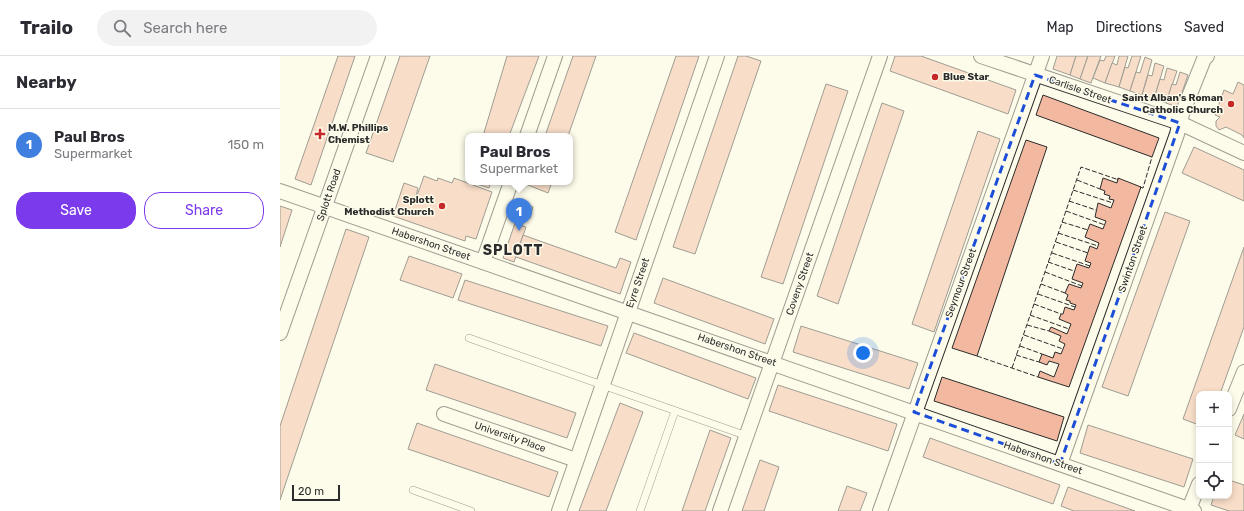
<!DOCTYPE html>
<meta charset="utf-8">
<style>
body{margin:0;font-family:Rubik,sans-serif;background:#f2f2f3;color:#2b2b33}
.controls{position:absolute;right:12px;bottom:12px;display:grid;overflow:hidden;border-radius:8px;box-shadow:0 2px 6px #0003}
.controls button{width:36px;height:36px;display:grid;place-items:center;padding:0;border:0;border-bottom:1px solid #e1e1e2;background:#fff;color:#2b2b33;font:20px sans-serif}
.scale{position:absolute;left:12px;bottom:10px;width:48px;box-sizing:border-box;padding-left:4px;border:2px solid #2b2b2b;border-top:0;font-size:11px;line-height:14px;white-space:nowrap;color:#2b2b2b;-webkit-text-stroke:3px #fdfbea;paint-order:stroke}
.you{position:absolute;left:583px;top:297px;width:14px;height:14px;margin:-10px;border:3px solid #fff;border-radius:50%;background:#1a73e8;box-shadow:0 0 0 6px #1a73e833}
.badge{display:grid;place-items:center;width:26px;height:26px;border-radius:50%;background:#7c3aed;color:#fff;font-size:13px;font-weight:700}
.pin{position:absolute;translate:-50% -33px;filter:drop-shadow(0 1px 2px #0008)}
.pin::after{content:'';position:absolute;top:21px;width:14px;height:12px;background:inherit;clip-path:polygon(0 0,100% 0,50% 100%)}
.popup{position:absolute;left:185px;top:77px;width:108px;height:52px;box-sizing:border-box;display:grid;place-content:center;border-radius:8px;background:#fff;filter:drop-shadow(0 1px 3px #0005);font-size:13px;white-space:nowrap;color:#7c7c81}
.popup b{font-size:15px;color:#2b2b33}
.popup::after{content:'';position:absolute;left:50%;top:100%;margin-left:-8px;border:8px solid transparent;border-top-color:#fff}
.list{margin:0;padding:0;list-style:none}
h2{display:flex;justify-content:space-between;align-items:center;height:52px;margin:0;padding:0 16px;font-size:17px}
h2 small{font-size:13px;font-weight:400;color:#7c7c81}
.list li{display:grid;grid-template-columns:26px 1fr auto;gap:12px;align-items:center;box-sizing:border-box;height:72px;padding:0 16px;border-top:1px solid #e1e1e2}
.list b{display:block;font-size:15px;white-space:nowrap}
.list p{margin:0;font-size:13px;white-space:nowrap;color:#7c7c81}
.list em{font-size:13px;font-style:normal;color:#7c7c81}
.actions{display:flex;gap:8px;padding:12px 16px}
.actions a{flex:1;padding:9px 0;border:1px solid #7c3aed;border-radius:16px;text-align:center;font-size:14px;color:#7c3aed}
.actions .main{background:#7c3aed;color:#fff}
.icon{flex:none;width:22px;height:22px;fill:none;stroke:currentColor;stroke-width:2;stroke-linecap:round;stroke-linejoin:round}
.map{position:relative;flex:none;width:964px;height:455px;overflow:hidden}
header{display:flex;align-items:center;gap:24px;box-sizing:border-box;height:56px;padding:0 20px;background:#fff;border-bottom:1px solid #e1e1e2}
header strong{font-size:19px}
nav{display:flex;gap:22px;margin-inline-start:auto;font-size:14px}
.search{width:280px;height:36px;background:#f2f2f3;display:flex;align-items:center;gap:10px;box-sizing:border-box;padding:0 14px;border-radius:22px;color:#7c7c81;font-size:15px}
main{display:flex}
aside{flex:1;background:#fff}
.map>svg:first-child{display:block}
</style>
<header>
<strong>Trailo</strong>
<div class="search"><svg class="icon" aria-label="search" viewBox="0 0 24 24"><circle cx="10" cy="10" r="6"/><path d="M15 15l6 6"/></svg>Search here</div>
<nav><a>Map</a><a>Directions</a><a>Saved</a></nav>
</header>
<main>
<aside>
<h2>Nearby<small></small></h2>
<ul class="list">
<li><span class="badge" style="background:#3f7fe0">1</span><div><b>Paul Bros</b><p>Supermarket</p></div><em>150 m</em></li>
</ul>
<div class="actions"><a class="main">Save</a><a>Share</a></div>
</aside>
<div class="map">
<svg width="964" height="455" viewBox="0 0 964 455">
<rect width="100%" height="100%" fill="#fdfbea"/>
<g fill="#f2b8a0" stroke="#2b2b2b">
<path d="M58,0H75L31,129L15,123Z"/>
<path d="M120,0H150L113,106L86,97Z"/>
<path d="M227,0H259L229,80H203Z"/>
<path d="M293,0H316L288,80H265Z"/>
<path d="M396,0H419L356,184L335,176Z"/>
<path d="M458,0H466L481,5L415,198L393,191Z"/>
<path d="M615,0H641L736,34L728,58L610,15Z"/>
<path d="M777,0H796L790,19L773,13Z"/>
<path d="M796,0H808L800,23L790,19Z"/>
<path d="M808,0H821L811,27L800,23Z"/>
<path d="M826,0H835L825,27L813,22L820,4L824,5Z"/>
<path d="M839,0H848L839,31L825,27L832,7L837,9Z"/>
<path d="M852,0H861L850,35L839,31L845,11L848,12Z"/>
<path d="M865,1L872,4L862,39L850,35L856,16L860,17Z"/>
<path d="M875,7L884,10L874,43L862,39L868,19L872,20Z"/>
<path d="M887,12L897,15L886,47L874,43L880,23L884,24Z"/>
<path d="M900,16L908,19L897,51L886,47L892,28L896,29Z"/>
<path d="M958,26L964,29V82L962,79L946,71L939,74L936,70V65L940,61L935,59L944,34L953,38Z"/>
<path d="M546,28L568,35L503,228L481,221Z"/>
<path d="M763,39L879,82L872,101L756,59Z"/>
<path d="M602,47L624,55L558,248L537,240Z"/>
<path d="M698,75L720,83L654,276L632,268Z"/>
<path d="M746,84L767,91L697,300L672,292Z"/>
<path d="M914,91L964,114V145L902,117Z"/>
<path d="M144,120L157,125L158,122L172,127L174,122L212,136L196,183L186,180L185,185L113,160L124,127L138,132L136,140H137Z"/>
<path d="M823,122L837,127L838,122L861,131L789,331L758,321L760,315L774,321L779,308L769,305L767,309L759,306L762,298L773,302L775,296L781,298L785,288L779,285L781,280L769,275L771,271L787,278L791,268L779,263L781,258H783L785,251L794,254L796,249L790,247V245L786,244L788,239L785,237L789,228L801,232L803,227L792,223L797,208L809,212L811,207L805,205L810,190L817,193L819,187L805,181L810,168L823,173L826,165L815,161L818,147L831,152L834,144L829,143L830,140L824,138L825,135L820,133Z"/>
<path d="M191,126H211L209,132Z"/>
<path d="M249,126H272L268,137L248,129Z"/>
<path d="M242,147L253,151L250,162L246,160L242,170L246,171L234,206L223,202Z"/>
<path d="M0,150L12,154L0,191Z"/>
<path d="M885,156L910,165L848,340L822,331Z"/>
<path d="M66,173L89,181L0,444V370Z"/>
<path d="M243,179L336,212L340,202L351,206L340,238L236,201Z"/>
<path d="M964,191V271L940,338H919V369L903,363Z"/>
<path d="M129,200L182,218L173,242L120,224Z"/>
<path d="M383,222L494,263L485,288L374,247Z"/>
<path d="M185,224L328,270L321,290L178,244Z"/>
<path d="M521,270L638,307L629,333L513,296Z"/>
<path d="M354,277L476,322L468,343L346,297Z"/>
<path d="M155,308L296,357L287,382L146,334Z"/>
<path d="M662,321L784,361L777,385L654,345Z"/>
<path d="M498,329L617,368L608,395L489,355Z"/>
<path d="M340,347L363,356L326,455H299Z"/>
<path d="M964,358V383L955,379Z"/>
<path d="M137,367L278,416L269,441L128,393Z"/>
<path d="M808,369L913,403L904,431L800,397Z"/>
<path d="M430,374L451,382L425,455H402Z"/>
<path d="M650,382L780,429L773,448L643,401Z"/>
<path d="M480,404L499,411L484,455H462Z"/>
<path d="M949,424L964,429V455H949L931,449L934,440H949Z"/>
<path d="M567,430L587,437L580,455H558Z"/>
<path d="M788,431L855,455H794L781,450Z"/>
</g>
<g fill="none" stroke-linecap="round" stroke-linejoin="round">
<defs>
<g id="lane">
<path d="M189,282L467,380"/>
<path d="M133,434L191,455"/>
<path d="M360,455L395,355"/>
</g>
<g id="street">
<path d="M701,0L900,67L964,97"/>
<path d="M247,80L275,0"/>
<path d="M0,135L914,455"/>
<path d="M203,206L231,126"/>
<path d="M0,277L98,0"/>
<path d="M949,353L964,316"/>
<path d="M164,358L296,404"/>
<path d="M780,408L897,78L902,58L924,3L927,0"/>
<path d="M909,453L919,428"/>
<path d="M279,455L437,0"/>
<path d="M440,455L600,0"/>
<path d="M600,455L762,0"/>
</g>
</defs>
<use href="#lane" stroke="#2b2b2b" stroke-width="8"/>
<use href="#street" stroke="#2b2b2b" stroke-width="16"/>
<use href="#lane" stroke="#fdfbea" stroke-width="7"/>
<use href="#street" stroke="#fdfbea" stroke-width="14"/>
<g stroke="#2b2b2b" stroke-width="1" stroke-dasharray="5 2" stroke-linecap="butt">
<path d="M797,124L820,133"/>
<path d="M860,131L863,132L872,101"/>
<path d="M793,134L833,147"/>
<path d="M789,145L816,154"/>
<path d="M786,155L825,169"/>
<path d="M782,166L808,174"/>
<path d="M778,177L818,190"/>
<path d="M776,186L808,197"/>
<path d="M772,197L810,210"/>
<path d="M768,206L794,215"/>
<path d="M765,216L802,230"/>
<path d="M761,228L785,237"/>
<path d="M758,238L795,251"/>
<path d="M754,248L781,258"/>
<path d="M750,259L789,273"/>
<path d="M747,269L769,275"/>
<path d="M744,279L783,293"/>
<path d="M740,290L762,298"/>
<path d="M736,299L759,306"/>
<path d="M697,300L758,321"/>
<path d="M732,312L801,111L839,124"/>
</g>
</g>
<path d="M0 0H964V455H0ZM755,19L900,67L780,408L634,356Z" fill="#fdfbea" fill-opacity=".55" fill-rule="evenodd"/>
<path fill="none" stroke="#1d4ed8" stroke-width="3" stroke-dasharray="8 5" stroke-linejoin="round" d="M755,19L900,67L780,408L634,356Z"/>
<g fill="#c62828" stroke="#fdfbea" stroke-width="1.5">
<circle cx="655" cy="21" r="4"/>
<circle cx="951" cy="48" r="4"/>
<path d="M38 72h4v4h4v4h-4v4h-4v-4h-4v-4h4z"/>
<circle cx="162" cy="150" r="4"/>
</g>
<g text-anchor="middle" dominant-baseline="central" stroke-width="3" stroke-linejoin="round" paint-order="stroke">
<g font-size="10" font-weight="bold" fill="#2b2b2b" stroke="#fdfbea" text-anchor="start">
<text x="663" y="21">Blue Star</text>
<text x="943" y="42" text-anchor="end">Saint Alban's Roman<tspan x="943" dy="12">Catholic Church</tspan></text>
<text x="48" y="72">M.W. Phillips<tspan x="48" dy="12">Chemist</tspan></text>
<text x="154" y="144" text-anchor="end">Splott<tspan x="154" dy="12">Methodist Church</tspan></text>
</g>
<g font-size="10" fill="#2b2b2b" stroke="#fdfbea">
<text transform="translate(800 34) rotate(19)">Carlisle Street</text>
<text transform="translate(49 139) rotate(-71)">Splott Road</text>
<text transform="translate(151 188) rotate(19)">Habershon Street</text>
<text transform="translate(853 203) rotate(-71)">Swinton Street</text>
<text transform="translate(358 227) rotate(-71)">Eyre Street</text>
<text transform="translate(681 227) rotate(-70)">Seymour Street</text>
<text transform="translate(520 228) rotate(-71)">Coveny Street</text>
<text transform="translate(457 294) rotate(19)">Habershon Street</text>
<text transform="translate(230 381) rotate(19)">University Place</text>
<text transform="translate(763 402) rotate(19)">Habershon Street</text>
</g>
<g font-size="14" font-weight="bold" letter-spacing="1" fill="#2b2b2b" stroke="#fdfbea">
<text x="233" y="194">SPLOTT</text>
</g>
</g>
</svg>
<div class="controls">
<button>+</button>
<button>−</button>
<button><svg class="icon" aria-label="locate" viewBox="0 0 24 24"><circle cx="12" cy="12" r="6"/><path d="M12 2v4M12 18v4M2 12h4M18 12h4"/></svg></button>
</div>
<div class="scale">20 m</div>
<div class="you"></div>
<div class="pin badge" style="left:239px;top:175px;background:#3f7fe0">1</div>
<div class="popup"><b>Paul Bros</b>Supermarket</div>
</div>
</main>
